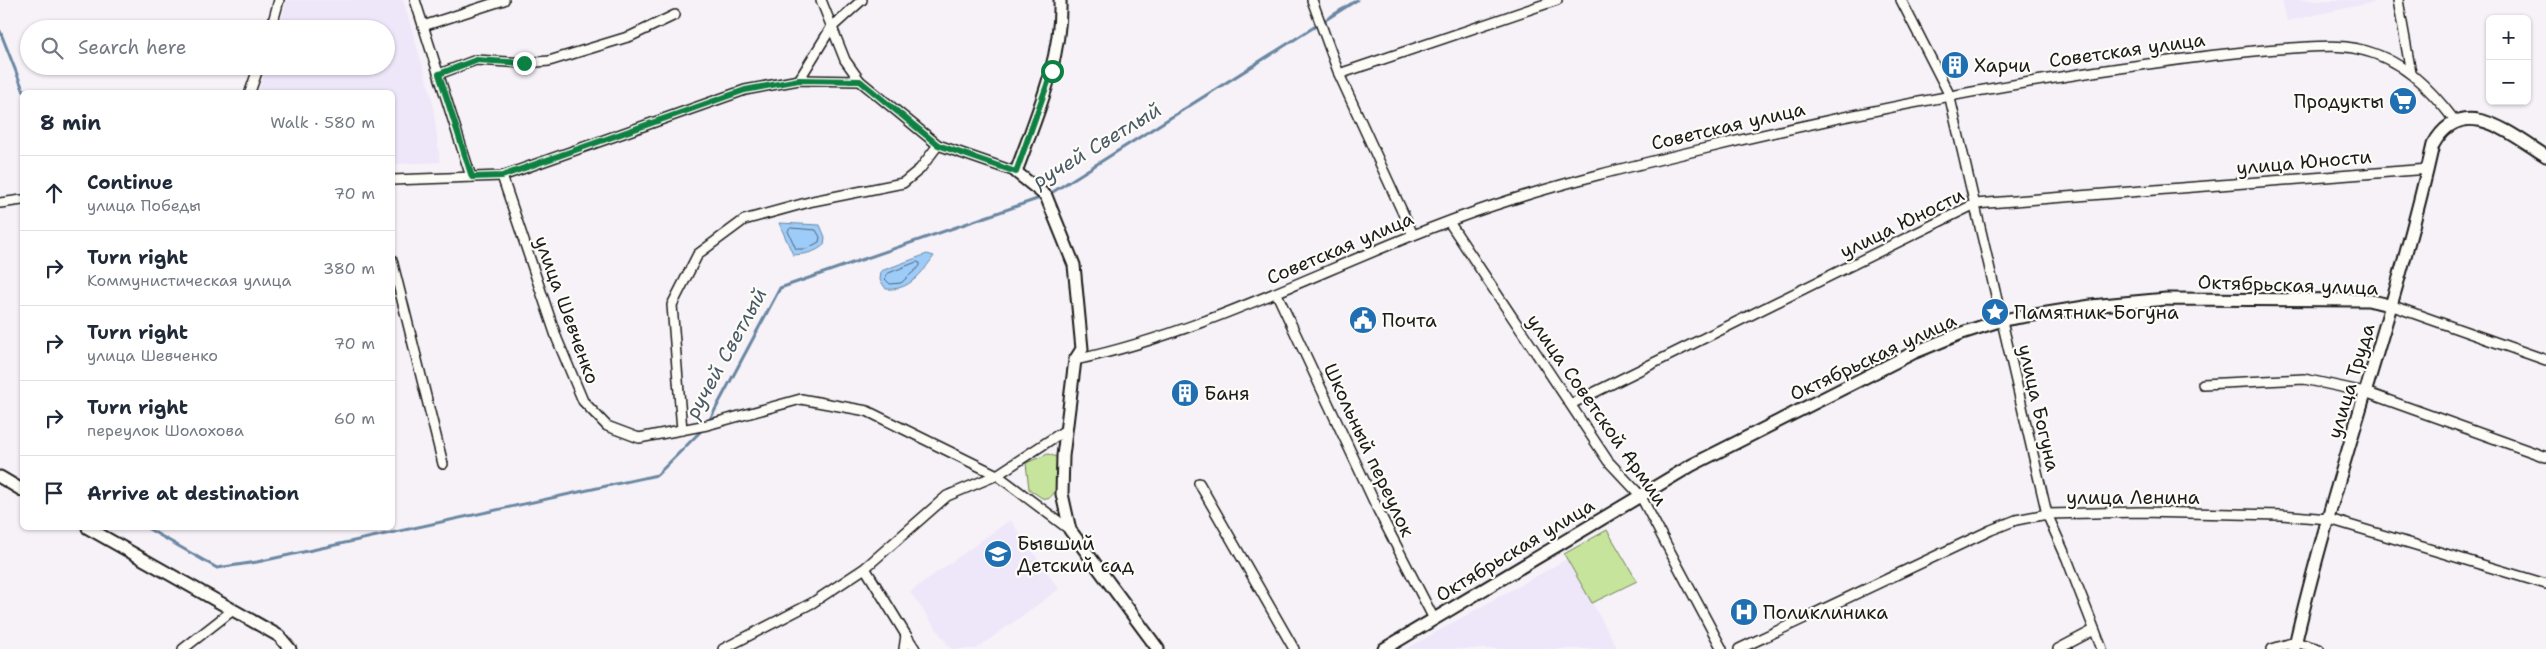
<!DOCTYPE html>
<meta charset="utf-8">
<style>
body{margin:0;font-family:"Shantell Sans",sans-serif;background:#f2f2f3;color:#1f2937}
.controls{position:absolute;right:15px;top:15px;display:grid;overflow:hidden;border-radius:8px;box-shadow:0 1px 4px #0004}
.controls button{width:45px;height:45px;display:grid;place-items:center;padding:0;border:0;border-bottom:1px solid #e0e1e3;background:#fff;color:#1f2937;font:25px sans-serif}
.stop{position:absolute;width:15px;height:15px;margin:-11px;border:4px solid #0b8043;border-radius:50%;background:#fff}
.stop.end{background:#0b8043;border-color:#fff;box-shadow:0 1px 5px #0008}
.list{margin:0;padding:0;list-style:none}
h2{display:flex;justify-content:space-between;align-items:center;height:65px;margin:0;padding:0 20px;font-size:21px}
h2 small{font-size:16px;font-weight:400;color:#747a83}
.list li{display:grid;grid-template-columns:32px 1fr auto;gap:15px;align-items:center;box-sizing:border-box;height:75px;padding:0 20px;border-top:1px solid #e0e1e3}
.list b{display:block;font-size:19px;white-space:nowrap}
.list p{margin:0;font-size:16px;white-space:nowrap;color:#747a83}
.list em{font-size:16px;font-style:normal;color:#747a83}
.icon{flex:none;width:28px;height:28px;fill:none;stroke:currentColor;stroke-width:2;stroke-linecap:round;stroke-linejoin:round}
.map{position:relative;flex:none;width:2546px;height:649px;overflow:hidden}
.search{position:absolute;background:#fff;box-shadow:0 1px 4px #0004;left:20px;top:20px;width:375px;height:55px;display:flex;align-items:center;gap:12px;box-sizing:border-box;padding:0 18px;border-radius:28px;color:#747a83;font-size:19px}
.panel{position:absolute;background:#fff;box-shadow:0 1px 4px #0004;left:20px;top:90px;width:375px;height:440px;border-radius:8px}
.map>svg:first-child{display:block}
</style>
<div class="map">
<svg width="2546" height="649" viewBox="0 0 2546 649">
<rect width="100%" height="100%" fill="#f6f2f8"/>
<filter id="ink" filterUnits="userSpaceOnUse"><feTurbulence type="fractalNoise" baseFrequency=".02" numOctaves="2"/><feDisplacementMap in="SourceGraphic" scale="10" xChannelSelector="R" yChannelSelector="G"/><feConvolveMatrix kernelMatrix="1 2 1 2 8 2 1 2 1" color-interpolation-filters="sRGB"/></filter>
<g filter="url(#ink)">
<g fill="#eee6f9">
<path d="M287,0H403L432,98L440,162L393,164L392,92H258L267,66H386V29H279Z"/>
<path d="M2282,0H2383L2287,21Z"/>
<path d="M1010,520L1059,589L976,649H951L910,592Z"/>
<path d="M1567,559L1618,649H1406Z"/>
</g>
<g fill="#c6e49c" stroke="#71805c">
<path d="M1048,454L1059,458C1061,471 1060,491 1048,499L1042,498L1029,489L1026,463Z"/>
<path d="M1607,530L1637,581L1592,603L1564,554Z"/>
</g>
<g fill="#9eccf9" stroke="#6a86a1">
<path d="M779,223L820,225L825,237L824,245C814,253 806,254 793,255Z"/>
<path d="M927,254L934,256C922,273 909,291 886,289L880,280L881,271Z"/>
</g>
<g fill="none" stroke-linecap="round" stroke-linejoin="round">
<g stroke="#506274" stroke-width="1">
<path d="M791,228L816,230L820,237L819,242L806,249H796L788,231Z"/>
<path d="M917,262L920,263V266L901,283L890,284L885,279L887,274Z"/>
</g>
<g stroke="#6a86a1" stroke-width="3">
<path d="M0,31L24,92"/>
<path d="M1048,195L1357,0"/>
<path d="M708,423L780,288L1043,197"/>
<path d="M147,528L217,568L257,562L657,475L704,428"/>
</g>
<defs>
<g id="street">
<path d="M415,0L471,177"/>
<path d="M821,0L845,60L860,81"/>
<path d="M1312,0L1339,74L1413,235"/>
<path d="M1901,0L1949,94L2047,514L2067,559L2102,649"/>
<path d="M2398,0L2411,73"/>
<path d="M423,26L504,0"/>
<path d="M271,29L279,0"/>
<path d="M439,74L476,60L524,63L549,61L631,36L675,15"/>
<path d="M1339,74L1557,0"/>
<path d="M799,80L831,28L862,0"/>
<path d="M250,92L259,66"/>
<path d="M502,176L557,339L583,401L607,426L639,438L707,425L801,399L867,411L997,475L1070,530"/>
<path d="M392,180L502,176L745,90L799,80L860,81L938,145L1016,172"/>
<path d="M0,203L22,200"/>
<path d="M1449,222L1608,461L1640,495L1722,649"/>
<path d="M392,260L443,464"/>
<path d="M1277,294L1378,510L1434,619"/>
<path d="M2393,306L2546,360"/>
<path d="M1075,360C1220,329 1351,253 1492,206C1561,183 1632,166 1703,149C1855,112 2007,83 2162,62C2205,56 2248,51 2292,48C2313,47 2337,44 2358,49C2401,58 2429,87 2455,121"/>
<path d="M2203,384L2304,379L2365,392L2546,457"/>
<path d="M1571,404L1975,204L2428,169"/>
<path d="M682,430L672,305L698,254L744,220L813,201L903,183L920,169L938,145"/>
<path d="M1199,483L1294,649"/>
<path d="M865,568L906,635L904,649"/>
<path d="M906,635L915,649"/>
<path d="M183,649L233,610"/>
<path d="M723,649L812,603L865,568L947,496L997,475L1067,429"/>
<path d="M1739,649L1991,530L2016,520L2047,514L2140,512L2281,515L2329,519L2546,584"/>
<path d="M2058,649L2094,630"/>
<path d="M2272,649L2295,642L2319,649"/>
</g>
<g id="secondary">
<path d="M1060,0C1062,60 1036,116 1016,172L1046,196L1074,265L1082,349L1075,360L1063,456L1062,494L1070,530L1158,649"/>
<path d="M0,477L22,490"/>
<path d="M88,528L279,636L290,649"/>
<path d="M1384,649L1692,465L1913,353L1962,333L2002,320L2091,306L2166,299L2368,300L2393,306"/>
<path d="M2294,649C2333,479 2395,315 2433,145C2462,92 2511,134 2546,156"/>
</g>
</defs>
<use href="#street" stroke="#1c1c1c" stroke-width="12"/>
<use href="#secondary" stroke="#1c1c1c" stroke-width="15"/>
<use href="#street" stroke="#fdfcf7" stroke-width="9"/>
<use href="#secondary" stroke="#fdfcf7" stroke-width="11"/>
</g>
</g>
<g fill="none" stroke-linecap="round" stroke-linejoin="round" filter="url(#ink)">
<path stroke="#0b8043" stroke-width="6" d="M524,63L476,60L439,74L472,177L502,176L745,90L799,80L860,81L938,145L1016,172L1052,71"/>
</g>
<defs>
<symbol id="building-disc" viewBox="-11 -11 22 22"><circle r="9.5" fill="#1f6fb2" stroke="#fdfcf7"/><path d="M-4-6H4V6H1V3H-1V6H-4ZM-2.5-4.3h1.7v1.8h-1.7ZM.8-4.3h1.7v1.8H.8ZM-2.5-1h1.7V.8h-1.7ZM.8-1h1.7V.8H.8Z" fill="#fff"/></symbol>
<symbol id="supermarket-disc" viewBox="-11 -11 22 22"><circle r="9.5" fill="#1f6fb2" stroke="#fdfcf7"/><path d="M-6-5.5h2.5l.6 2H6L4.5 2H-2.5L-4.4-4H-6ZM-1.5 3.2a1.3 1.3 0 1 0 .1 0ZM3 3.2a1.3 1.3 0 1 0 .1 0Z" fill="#fff"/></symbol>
<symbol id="sight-disc" viewBox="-11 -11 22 22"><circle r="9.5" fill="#1f6fb2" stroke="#fdfcf7"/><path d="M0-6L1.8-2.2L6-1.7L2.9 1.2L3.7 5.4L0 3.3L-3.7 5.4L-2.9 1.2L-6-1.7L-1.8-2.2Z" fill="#fff"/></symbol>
<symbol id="civic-disc" viewBox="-11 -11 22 22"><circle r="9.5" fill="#1f6fb2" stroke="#fdfcf7"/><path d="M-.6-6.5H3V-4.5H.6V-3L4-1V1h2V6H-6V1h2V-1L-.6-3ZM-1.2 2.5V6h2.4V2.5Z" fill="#fff"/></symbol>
<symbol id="school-disc" viewBox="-11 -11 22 22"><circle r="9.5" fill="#1f6fb2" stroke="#fdfcf7"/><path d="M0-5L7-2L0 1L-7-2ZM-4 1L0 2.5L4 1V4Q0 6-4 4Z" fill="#fff"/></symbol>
<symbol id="hospital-disc" viewBox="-11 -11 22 22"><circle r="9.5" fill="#1f6fb2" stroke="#fdfcf7"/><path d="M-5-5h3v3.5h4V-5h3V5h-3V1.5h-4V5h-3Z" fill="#fff"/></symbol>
</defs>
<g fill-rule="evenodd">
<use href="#building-disc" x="1939" y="49" width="32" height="32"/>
<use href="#supermarket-disc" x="2387" y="85" width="32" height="32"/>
<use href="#sight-disc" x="1979" y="296" width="32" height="32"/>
<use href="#civic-disc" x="1347" y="304" width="32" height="32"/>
<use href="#building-disc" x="1169" y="377" width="32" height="32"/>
<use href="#school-disc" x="982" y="538" width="32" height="32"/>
<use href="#hospital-disc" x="1728" y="596" width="32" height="32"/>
</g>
<g text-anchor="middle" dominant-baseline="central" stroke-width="4.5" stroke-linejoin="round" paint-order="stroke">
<g font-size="19" fill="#1c1c1c" stroke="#fdfcf7">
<text transform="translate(2127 50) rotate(-8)">Советская улица</text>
<text transform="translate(1728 126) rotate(-13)">Советская улица</text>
<text transform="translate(2304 162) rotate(-5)">улица Юности</text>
<text transform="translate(1902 223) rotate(-26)">улица Юности</text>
<text transform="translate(1340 248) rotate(-23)">Советская улица</text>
<text transform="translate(2288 285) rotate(2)">Октябрьская улица</text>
<text transform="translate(567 310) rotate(70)">улица Шевченко</text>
<text transform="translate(1873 357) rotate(-25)">Октябрьская улица</text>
<text transform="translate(2351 381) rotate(-73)">улица Труда</text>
<text transform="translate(2039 408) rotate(77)">улица Богуна</text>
<text transform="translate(1597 410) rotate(55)">улица Советской Армии</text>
<text transform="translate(1369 450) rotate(65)">Школьный переулок</text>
<text x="2133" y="497">улица Ленина</text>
<text transform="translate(1515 550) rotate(-31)">Октябрьская улица</text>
</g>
<g font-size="19" fill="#1c1c1c" stroke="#fdfcf7" text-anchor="start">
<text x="1974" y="65">Харчи</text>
<text x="2384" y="101" text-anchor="end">Продукты</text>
<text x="2014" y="312">Памятник Богуна</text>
<text x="1382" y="320">Почта</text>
<text x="1204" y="393">Баня</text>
<text x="1017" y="543">Бывший<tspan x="1017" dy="22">Детский сад</tspan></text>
<text x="1763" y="612">Поликлиника</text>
</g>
<g font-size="20" font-style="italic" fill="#4a5a69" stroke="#fdfcf7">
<text transform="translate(1097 145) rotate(-31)">ручей Светлый</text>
<text transform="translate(726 353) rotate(-61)">ручей Светлый</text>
</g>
</g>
</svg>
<div class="controls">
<button>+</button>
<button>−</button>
</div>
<div class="stop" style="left:1052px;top:71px"></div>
<div class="stop end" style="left:524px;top:63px"></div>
<div class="search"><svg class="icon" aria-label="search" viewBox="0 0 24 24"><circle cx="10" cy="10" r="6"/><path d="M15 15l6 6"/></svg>Search here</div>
<section class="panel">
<h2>8 min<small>Walk · 580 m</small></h2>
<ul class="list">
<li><svg class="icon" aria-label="ahead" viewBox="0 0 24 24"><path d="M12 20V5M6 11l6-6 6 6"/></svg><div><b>Continue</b><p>улица Победы</p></div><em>70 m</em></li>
<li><svg class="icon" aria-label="right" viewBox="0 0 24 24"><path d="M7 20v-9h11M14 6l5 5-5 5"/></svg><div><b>Turn right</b><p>Коммунистическая улица</p></div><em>380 m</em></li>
<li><svg class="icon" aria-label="right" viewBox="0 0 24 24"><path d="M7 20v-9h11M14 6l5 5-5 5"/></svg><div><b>Turn right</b><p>улица Шевченко</p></div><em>70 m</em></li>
<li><svg class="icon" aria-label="right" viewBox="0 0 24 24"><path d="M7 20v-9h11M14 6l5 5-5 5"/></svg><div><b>Turn right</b><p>переулок Шолохова</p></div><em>60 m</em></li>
<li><svg class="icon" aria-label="arrive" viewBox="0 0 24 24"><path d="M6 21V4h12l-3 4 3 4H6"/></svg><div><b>Arrive at destination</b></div></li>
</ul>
</section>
</div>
